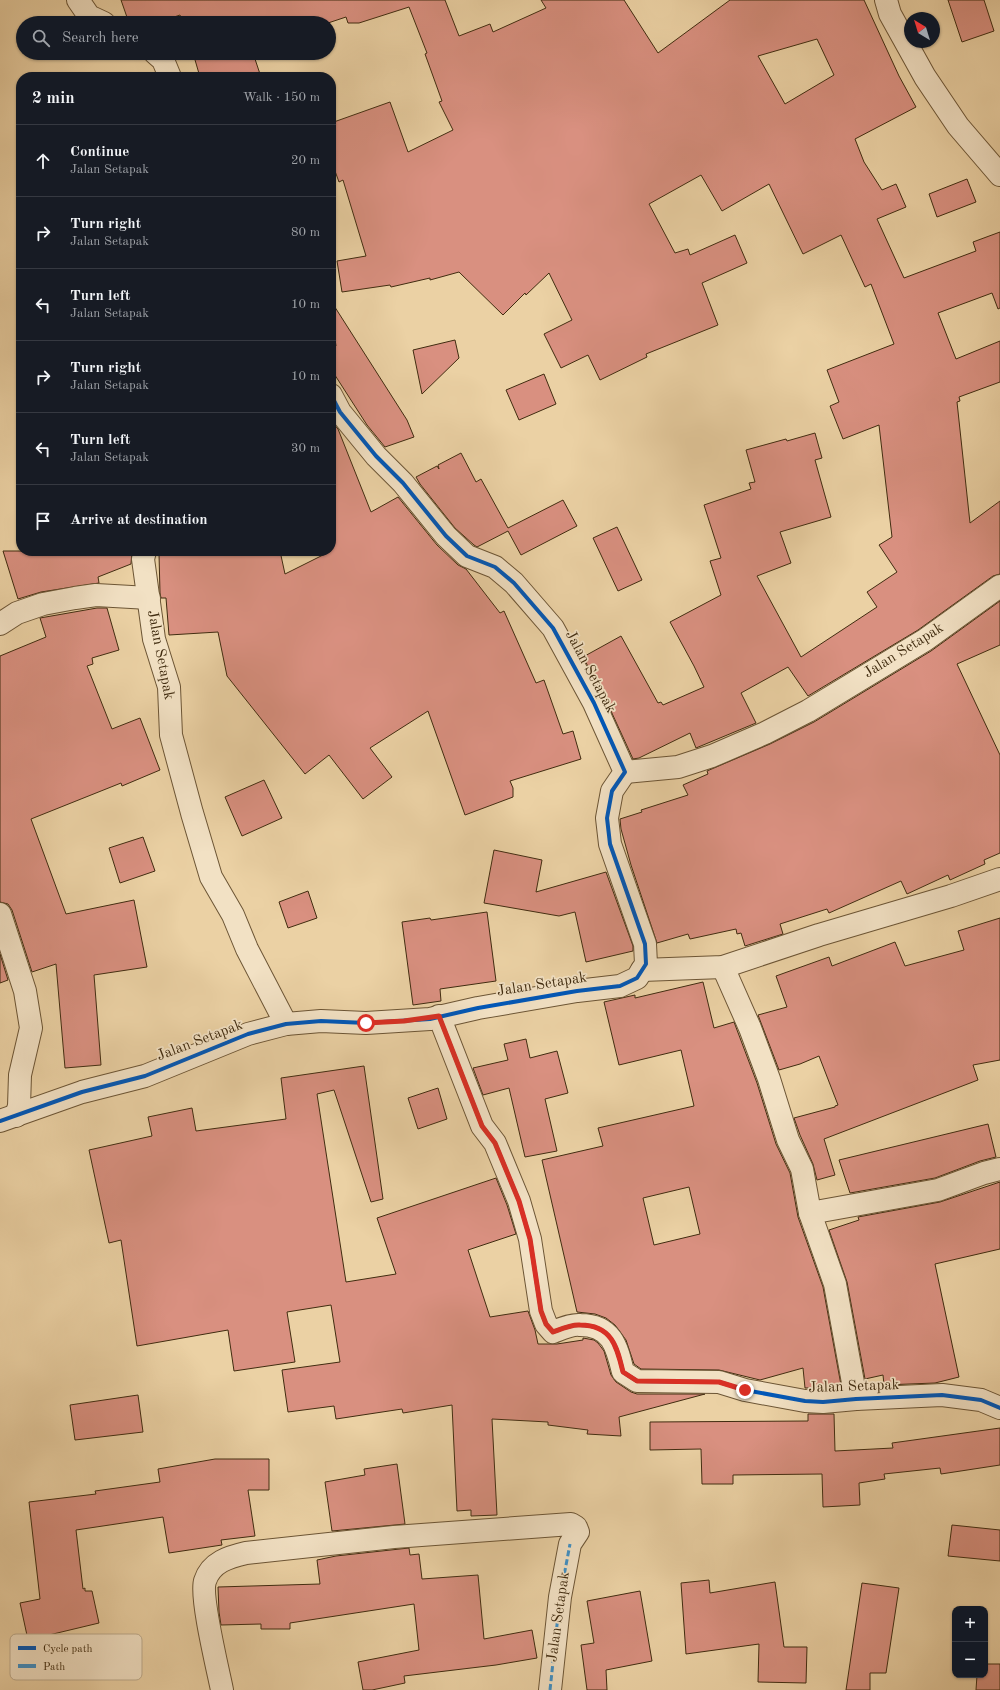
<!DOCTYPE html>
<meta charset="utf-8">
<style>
body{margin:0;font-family:"Old Standard TT",serif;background:#20242c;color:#f1f3f6}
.controls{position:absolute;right:12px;bottom:12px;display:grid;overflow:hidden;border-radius:8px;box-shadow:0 1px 3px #0004}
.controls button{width:36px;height:36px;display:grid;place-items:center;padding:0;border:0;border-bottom:1px solid #363941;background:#171b24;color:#f1f3f6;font:20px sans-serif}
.compass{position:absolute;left:904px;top:12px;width:36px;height:36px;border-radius:50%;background:#171b24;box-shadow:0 1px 3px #0004;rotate:322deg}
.stop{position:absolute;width:12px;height:12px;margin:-9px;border:3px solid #d93025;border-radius:50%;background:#fff}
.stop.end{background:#d93025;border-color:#fff;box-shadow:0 1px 4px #0008}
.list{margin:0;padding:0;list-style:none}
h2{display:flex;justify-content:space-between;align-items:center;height:52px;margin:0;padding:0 16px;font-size:17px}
h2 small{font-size:13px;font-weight:400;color:#9ea1a6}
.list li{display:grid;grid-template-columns:26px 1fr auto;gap:12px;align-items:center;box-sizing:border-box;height:72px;padding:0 16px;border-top:1px solid #363941}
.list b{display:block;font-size:15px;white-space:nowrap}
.list p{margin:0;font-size:13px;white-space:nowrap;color:#9ea1a6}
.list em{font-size:13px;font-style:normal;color:#9ea1a6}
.icon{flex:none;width:22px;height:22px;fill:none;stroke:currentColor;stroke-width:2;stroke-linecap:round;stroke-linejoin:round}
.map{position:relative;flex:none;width:1000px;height:1690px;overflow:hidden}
.search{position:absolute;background:#171b24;box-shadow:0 1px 3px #0004;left:16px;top:16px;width:320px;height:44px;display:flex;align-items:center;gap:10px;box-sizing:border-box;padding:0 14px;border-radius:22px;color:#9ea1a6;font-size:15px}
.panel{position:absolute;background:#171b24;box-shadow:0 1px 3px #0004;left:16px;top:72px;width:320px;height:484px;border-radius:16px}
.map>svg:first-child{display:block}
</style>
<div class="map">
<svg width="1000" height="1690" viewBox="0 0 1000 1690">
<rect width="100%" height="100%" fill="#ebd1a4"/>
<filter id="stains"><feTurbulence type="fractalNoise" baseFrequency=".005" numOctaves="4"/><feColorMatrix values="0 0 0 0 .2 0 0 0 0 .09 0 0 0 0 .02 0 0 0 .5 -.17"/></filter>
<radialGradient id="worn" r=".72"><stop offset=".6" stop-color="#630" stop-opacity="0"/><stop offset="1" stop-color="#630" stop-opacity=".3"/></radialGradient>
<g fill="#d99080" stroke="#412c10" fill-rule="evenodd">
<path d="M121,0H445L459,36L490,24L493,32L546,8L541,0H624L658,53L730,0H864L899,76L916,107L855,139L864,162L882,190L896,184L906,207L877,219L904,278L976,251L973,242L1000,232V308L998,309L992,293L938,313L956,359L1000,341V382L959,397L960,401L957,402L970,523L1000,501V574L993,576L918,630L808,696L788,667L741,693L756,723L696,748L690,733L639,758L633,759L605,698L583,657L621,636L658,703L661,702L663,705L704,687L694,666L670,622L721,595L710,561L721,558L704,505L751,489L749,483L755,482L746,450L786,439L787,441L815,433L822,458L815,460L831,517L780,532L791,563L757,576L801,657L877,607L867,592L897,572L879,545L892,537L879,425L843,439L830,406L839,402L827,370L894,344L871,284L865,287L841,235L803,254L769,184L722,211L701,175L649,204L675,253L688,249L690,255L735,235L747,263L702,283L718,325L646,354L647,357L600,380L588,355L561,368L544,334L572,320L549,273L526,295L525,293L503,315L459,272L430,280V278L391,287L390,285L342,292L337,261L366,256L343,180L339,182L331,160V123L390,102L408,152L453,130L439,102L442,101L425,54L427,53L409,7L359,23H348L346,17L328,23H183L180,15L157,23H129ZM817,39L834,75L785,104L758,56Z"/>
<path d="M948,0H984L994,31L962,42Z"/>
<path d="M193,53H253L261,77H200Z"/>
<path d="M967,179L976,202L937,217L929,194Z"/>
<path d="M331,301L407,420L414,437L385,447L367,425L331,369V349L336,346L331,312Z"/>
<path d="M455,340L459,358L422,394L413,350Z"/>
<path d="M544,374L556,404L519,420L506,390Z"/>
<path d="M331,421L338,429L371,512L398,497L437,545L458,565L466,569L500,613L504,611L536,683L544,680L563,734L573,731L581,759L510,781L513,788V797L465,815L428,711L370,748L392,777L363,799L329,755L305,774L227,676L218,632L169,635L166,598H161L160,593L159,554H157V551H160V553L280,551L285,574L331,551Z"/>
<path d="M461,453L476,482L481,479L508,528L563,500L577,526L521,555L508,531L477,547L474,545L455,528L420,484L416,477L437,466L439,469L438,465Z"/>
<path d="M617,527L642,580L618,591L593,538Z"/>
<path d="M3,551H132L131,564L98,577L99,583L41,592L18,599Z"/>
<path d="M1000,601V645L957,664L1000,755V853L984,860L985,864L950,880L948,875L907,894L901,881L829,913L827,909L780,924L783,934L745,946L741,933L737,934L736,929L690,939L688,934L657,943L631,865L621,829L620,819L642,812L641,810L688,795L683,785L708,774L707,771L770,744L814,722L931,651Z"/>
<path d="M97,608H107L119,650L92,658L93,664L87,666L112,729L140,718L160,770L122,786L121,783L31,819L66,914L134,900L147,967L94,975L101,1065L65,1068L56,964L32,972L12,910L8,904L0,902V656L46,637L40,618Z"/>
<path d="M264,780L282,818L242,836L225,797Z"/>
<path d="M143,837L155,871L120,883L109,848Z"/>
<path d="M494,850L542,860L536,892L606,872L633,946V951L586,962L575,912L559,916L484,903Z"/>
<path d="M308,891L317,918L288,928L279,902Z"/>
<path d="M487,912L496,981L440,989L441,1001L413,1005L402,922L430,918L431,920Z"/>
<path d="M1000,918V1060L973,1065L978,1080L824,1139L835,1175L817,1180L813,1164L800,1135L794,1118L835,1107V1106L838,1105L819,1056L800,1064L779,1070L758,1015L787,1007L776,976L829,957L832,966L895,942L905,966L964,950L958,931Z"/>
<path d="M0,954L8,980L0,983Z"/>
<path d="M703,982L714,1028L734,1022L757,1083L776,1144L790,1173L798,1217L823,1287L841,1385L833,1386V1388H805L803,1368L760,1380L719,1370L641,1369L634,1364L626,1340L615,1325L606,1318L595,1314L577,1312L542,1160L603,1146L598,1128L694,1106L681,1050L619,1065L604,1002L635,995V998ZM689,1187L700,1234L654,1245L643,1198Z"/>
<path d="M526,1039L530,1058L557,1051L568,1093L545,1099L557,1151L525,1157L509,1088L483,1095L473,1068L508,1060L504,1044Z"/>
<path d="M364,1066L383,1199L371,1202L334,1090L317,1094L346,1282L396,1274L377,1218L496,1178L507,1205L516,1234L468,1250L490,1317L528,1311L535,1330L538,1344H557L583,1340V1338L594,1340L598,1343L604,1351L611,1375L616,1382L631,1392L637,1394H705L619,1417L621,1436L587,1434L588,1430L548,1425V1422L492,1419L497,1515L471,1516V1510L457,1511L452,1405L403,1413L402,1409L336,1419L334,1406L288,1412L282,1370L340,1362L331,1305L287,1312L295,1362L234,1371L228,1330L137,1346L121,1240L109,1243L89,1150L152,1136L148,1117L192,1108L196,1131L286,1119L281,1078Z"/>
<path d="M438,1088L447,1119L418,1129L408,1098Z"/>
<path d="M988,1124L996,1157L980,1161L935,1178L850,1193L839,1160Z"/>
<path d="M1000,1182V1249L935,1264L959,1377L935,1383L884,1385L883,1375L865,1379L847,1282L829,1230L859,1220L858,1217L940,1202Z"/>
<path d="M138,1395L143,1432L75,1440L70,1405Z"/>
<path d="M808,1414H834L835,1451L893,1448L892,1443L1000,1428V1465L941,1474L940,1468L884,1474L885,1479L859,1483L860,1505L823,1507L822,1474L733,1475V1484H702L701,1449L650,1450V1422L808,1421Z"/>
<path d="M215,1459H269V1490H248L255,1536L221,1540L222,1545L169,1553L163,1517L76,1530L83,1589L85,1588V1591H92L99,1623L28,1640L20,1603L40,1599L29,1502L96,1494L95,1491L160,1482L158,1469Z"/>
<path d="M397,1464L405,1524L332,1531L325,1482L365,1475L364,1469Z"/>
<path d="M952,1525L1000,1530V1561L948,1556Z"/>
<path d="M409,1548L410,1555L419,1554L422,1579L478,1575L484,1639L532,1630L537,1658L496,1665L404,1676L405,1683L372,1690H363L358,1662L419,1650L414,1604L290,1623V1629H261V1624L221,1625L219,1612L218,1587L320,1584L317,1560L336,1556Z"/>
<path d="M709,1580L710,1593L775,1582L784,1647H807L806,1683L758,1682L759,1644L686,1654L681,1583Z"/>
<path d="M862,1583L899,1588L886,1673H870V1690H846Z"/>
<path d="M640,1591L652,1661L606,1670L607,1690H587L581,1645L594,1643L587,1601Z"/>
<path d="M985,1664H1000V1690H976L977,1675H985Z"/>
</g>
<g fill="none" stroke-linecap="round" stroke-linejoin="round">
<defs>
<g id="street">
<path d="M78,0L89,16L104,23"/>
<path d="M886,0L890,14L925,77L958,126L1000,175"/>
<path d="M155,53L163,60L170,77"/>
<path d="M145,551L143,559L154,639L169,687L171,735L192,813L211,877L233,915L247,949L286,1024"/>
<path d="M0,624L17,613L43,604L75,598L96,595L149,598"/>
<path d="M625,772L678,767L712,756L765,733L808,711L925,640L1000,586"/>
<path d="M0,914L25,991L31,1028L20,1075L19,1106L16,1116"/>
<path d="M723,967L750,1028L769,1079L788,1140L802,1169L810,1213L835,1284L856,1399"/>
<path d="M642,970L723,967L819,935L951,896L1000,879"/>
<path d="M439,1016L482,1126L495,1143L519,1201L530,1239L541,1311L546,1324L553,1332C561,1329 572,1324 580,1325C612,1325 617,1347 623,1372L637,1381L719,1382L745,1390L805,1401L823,1402L856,1399L942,1395L981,1400L1000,1408"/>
<path d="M0,1121L82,1092L145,1076L248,1034L286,1024L321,1021L366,1023L430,1019L478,1008L577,991L620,986L637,978L646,964L645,944L610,844L607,818L612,791L625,772L594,703L553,628L514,583L495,567L467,556L446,536L403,483L376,456L340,412L331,395"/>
<path d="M810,1213L938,1190L984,1173L1000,1169"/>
<path d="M222,1690C218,1670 200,1596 205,1581C211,1562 229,1557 246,1553L394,1537L571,1524L576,1527L578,1532L570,1544L560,1597L550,1690"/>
</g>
</defs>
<use href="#street" stroke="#6c5535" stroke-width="24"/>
<use href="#street" stroke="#f2e1c4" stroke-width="22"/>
<path stroke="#3f90c7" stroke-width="3" stroke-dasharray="6 3" stroke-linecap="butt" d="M550,1690L560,1597L570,1544"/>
<defs>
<g id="cycleway">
<path d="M439,1016L482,1126L495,1143L519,1201L530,1239L541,1311L546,1324L553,1332C561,1329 572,1324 580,1325C612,1325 617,1347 623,1372L637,1381L719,1382L745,1390L805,1401L823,1402L856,1399L942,1395L981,1400L1000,1408"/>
<path d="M0,1121L82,1092L145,1076L248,1034L286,1024L321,1021L366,1023L430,1019L478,1008L577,991L620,986L637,978L646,964L645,944L610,844L607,818L612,791L625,772L594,703L553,628L514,583L495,567L467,556L446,536L403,483L376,456L340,412L331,395"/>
</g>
</defs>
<use href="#cycleway" stroke="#f2e1c4" stroke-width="6"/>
<use href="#cycleway" stroke="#0057b8" stroke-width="4"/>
</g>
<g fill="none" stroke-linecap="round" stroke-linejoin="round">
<path stroke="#d93025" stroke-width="5" d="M366,1023L404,1021L439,1016L482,1126L495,1143L519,1201L530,1239L541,1311L546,1324L553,1332C561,1329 572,1324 580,1325C612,1325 617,1347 623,1372L637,1381L719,1382L745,1390"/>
</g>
<g text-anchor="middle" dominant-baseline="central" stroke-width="3.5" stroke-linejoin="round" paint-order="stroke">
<g font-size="15" fill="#412c10" stroke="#f2e1c4">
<text transform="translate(904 651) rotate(-32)">Jalan Setapak</text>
<text transform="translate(160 655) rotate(79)">Jalan Setapak</text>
<text transform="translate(590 672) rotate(62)">Jalan Setapak</text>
<text transform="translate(542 985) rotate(-9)">Jalan Setapak</text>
<text transform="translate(200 1041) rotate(-21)">Jalan Setapak</text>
<text transform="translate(854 1387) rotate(-2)">Jalan Setapak</text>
<text transform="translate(559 1617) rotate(-82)">Jalan Setapak</text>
</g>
</g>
<rect x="10" y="1634" width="132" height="46" rx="6" fill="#f2e1c4" stroke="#bdab8e" stroke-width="1"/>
<rect x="18" y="1646" width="18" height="4" fill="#0057b8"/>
<rect x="18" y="1664" width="18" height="4" fill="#3f90c7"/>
<g font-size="11" fill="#412c10">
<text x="43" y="1652">Cycle path</text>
<text x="43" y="1670">Path</text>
</g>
<rect width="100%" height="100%" filter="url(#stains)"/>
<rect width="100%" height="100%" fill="url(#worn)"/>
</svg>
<div class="controls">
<button>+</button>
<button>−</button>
</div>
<svg class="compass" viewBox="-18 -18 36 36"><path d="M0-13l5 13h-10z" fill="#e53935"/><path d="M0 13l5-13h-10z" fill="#9ea1a6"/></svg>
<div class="stop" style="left:366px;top:1023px"></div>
<div class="stop end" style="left:745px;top:1390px"></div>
<div class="search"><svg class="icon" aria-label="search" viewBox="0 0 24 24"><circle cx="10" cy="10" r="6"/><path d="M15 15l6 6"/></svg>Search here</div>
<section class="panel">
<h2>2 min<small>Walk · 150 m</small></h2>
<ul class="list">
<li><svg class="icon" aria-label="ahead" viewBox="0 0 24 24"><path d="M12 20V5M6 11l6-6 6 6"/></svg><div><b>Continue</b><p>Jalan Setapak</p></div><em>20 m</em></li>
<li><svg class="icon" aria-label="right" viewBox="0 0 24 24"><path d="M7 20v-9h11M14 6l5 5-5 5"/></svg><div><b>Turn right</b><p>Jalan Setapak</p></div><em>80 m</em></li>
<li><svg class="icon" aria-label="left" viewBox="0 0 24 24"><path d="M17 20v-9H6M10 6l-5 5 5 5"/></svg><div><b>Turn left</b><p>Jalan Setapak</p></div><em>10 m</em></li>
<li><svg class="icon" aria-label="right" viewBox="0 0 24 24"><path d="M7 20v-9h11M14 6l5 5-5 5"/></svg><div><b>Turn right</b><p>Jalan Setapak</p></div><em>10 m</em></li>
<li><svg class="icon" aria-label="left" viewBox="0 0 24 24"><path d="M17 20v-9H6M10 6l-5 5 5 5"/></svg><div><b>Turn left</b><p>Jalan Setapak</p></div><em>30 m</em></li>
<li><svg class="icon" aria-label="arrive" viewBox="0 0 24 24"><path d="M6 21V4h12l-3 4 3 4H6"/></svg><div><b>Arrive at destination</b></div></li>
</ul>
</section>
</div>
